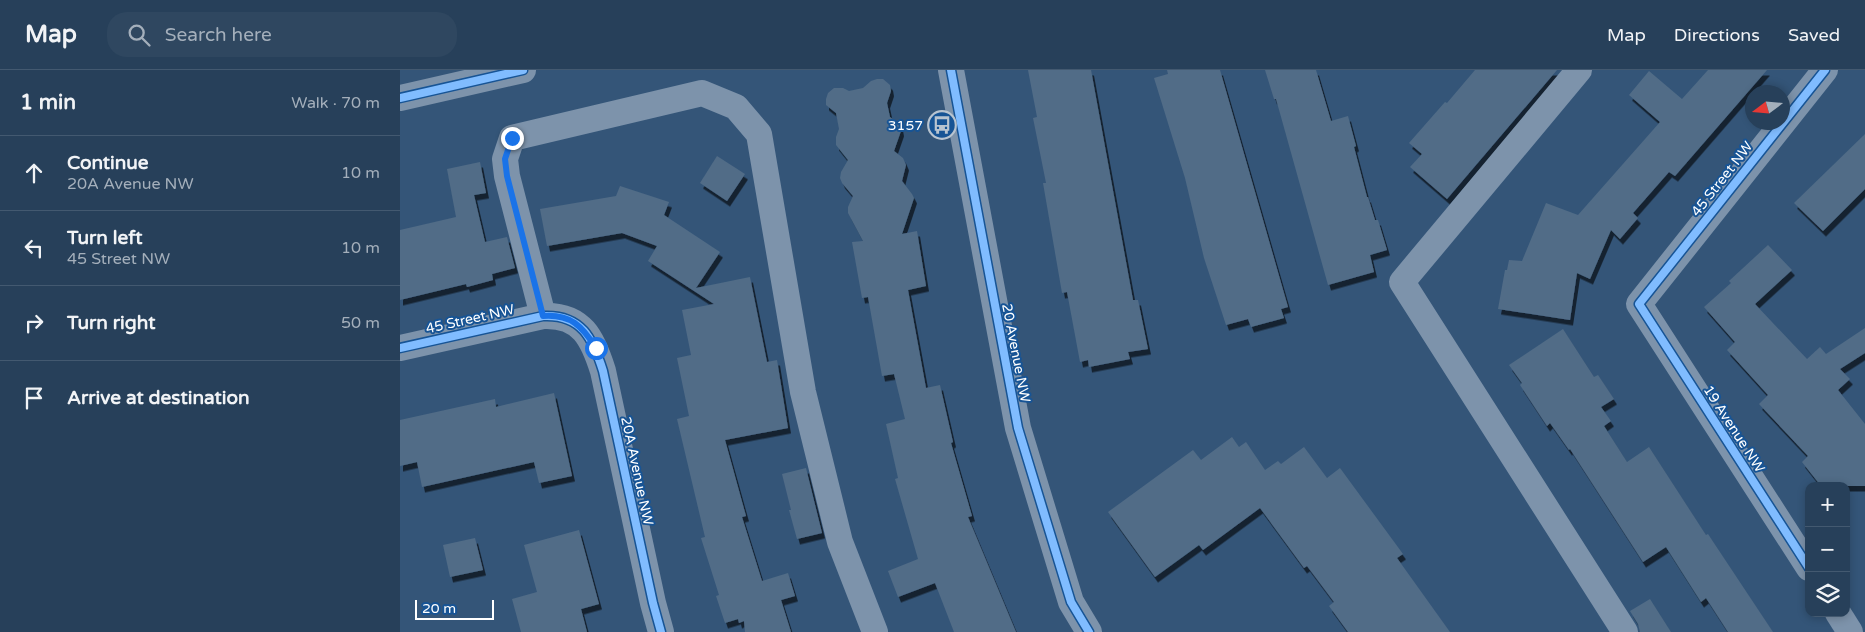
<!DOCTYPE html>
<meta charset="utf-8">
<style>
body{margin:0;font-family:"Varela Round",sans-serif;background:#2f4760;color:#f1f3f6}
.controls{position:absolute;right:15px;bottom:15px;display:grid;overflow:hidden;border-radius:10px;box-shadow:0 2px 8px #0003}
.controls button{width:45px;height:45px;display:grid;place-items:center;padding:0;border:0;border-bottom:1px solid #435970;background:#27405a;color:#f1f3f6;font:25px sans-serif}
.compass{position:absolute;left:1345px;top:15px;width:45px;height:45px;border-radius:50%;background:#27405a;box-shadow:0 2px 8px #0003;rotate:254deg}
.scale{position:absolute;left:15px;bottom:12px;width:79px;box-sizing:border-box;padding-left:5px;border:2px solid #fff;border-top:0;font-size:14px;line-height:18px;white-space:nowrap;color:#fff;-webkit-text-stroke:4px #175495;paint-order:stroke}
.stop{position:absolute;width:15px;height:15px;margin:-11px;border:4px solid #1a73e8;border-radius:50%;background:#fff}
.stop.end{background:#1a73e8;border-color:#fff;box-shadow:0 1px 5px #0008}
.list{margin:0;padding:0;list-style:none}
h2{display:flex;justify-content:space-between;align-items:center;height:65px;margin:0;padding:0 20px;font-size:21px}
h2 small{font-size:16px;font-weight:400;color:#a4afbb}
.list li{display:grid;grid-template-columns:32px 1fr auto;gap:15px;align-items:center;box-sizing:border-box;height:75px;padding:0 20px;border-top:1px solid #435970}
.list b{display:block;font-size:19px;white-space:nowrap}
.list p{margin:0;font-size:16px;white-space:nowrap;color:#a4afbb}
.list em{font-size:16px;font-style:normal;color:#a4afbb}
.icon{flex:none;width:28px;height:28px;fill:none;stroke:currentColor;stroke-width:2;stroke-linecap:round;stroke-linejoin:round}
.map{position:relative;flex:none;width:1465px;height:562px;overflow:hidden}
header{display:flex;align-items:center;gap:30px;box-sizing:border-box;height:70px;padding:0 25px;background:#27405a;border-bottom:1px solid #435970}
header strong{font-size:24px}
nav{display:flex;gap:28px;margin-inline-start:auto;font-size:18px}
.search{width:350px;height:45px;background:#2f4760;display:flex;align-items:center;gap:12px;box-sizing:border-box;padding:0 18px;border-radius:20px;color:#a4afbb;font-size:19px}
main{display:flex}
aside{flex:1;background:#27405a}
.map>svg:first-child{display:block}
</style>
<header>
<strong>Map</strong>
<div class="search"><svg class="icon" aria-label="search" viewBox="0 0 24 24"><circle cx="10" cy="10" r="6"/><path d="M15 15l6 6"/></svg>Search here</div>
<nav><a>Map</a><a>Directions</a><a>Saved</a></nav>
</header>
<main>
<aside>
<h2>1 min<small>Walk · 70 m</small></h2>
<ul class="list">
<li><svg class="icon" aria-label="ahead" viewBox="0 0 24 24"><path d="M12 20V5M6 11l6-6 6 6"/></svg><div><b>Continue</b><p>20A Avenue NW</p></div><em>10 m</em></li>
<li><svg class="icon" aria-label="left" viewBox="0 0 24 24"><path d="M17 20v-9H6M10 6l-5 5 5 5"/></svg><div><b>Turn left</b><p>45 Street NW</p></div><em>10 m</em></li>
<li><svg class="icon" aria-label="right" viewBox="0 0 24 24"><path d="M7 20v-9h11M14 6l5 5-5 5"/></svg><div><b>Turn right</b></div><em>50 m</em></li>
<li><svg class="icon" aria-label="arrive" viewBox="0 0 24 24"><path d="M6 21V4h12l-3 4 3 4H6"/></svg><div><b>Arrive at destination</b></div></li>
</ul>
</aside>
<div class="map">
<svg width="1465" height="562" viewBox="0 0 1465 562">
<defs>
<filter id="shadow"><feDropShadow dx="3" dy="5.5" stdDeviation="0" flood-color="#0009"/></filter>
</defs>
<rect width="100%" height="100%" fill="#345578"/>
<g fill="#516c87" filter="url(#shadow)">
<path d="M628,0H691L733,230H738L748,279L728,282L730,289L689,297L688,290L680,292L667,222L662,223L643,113H646L633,48L637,47Z"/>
<path d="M767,0H820L888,237L881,239L884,248L851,257L848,249L826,255L804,188L785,108L754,8L768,4Z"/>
<path d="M865,0H916L931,51L948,46L956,76L954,77L967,127H968L975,150H978L987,180L970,185L974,202L928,215L876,29H874Z"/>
<path d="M1075,0H1157L1047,129L1010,97L1022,84L1009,73L1045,32L1047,33Z"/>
<path d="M1308,0H1367L1275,106L1269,102L1233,143L1238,148L1220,169L1211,160L1190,209L1177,203L1170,250L1098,239L1105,200H1107L1109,190L1122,191L1146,133L1178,145L1260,52L1229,25L1249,1L1282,29Z"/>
<path d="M477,9H483L490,15L491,21L487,33L490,47L500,55L501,61L494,81L503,88L506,95L502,111L512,124L514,128L502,164L517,161L526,216L508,220L526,318L540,315L553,372L551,373L572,446L568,447L616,562H554L535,513L498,527L488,501L518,489L495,409L498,408L486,354L505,349L494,304L482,306L468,227L462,228L452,172L463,171L448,143V137L453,126L442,113L440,108L441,102L448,90L436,75V67L439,59L436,43L426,35V29L428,23L434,18H443L449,21L463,18L471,11Z"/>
<path d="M1465,64V119L1423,161L1394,133Z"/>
<path d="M317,86L345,104L327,131L300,113Z"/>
<path d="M80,92L86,123L74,125L85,172L107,167L115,198L92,204L93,210L67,217L66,214L0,230V160L56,147L47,99Z"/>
<path d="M220,116L269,132L264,145L320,182L296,218L350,207L367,292L377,290L388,358L325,370L346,446L342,447L362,511L388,503L395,526L381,530L391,562H345L344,551L339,553L338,549L325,553L316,526L319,525L301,468L305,467L277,349L289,346L277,288L291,285L282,240L314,234L248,191L257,176L222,163L147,176L140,139L216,126Z"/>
<path d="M1368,175L1392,200L1355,234L1407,289L1420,277L1426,284L1465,258V283L1440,299L1450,309L1438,320L1465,354V416H1421L1402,392L1408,386L1359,334L1368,325L1327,280L1335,272L1304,237L1331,213L1329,211Z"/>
<path d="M1163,259L1194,307L1198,305L1214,329L1201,337L1211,351L1204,356L1227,392L1249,377L1306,465L1308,464L1373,562H1328L1306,528L1301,532L1266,477L1243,492L1170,379L1169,380L1150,353L1147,356L1120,315L1122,313L1109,295Z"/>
<path d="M154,323L172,406L139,413L134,392L22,417L17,392L0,396V350L95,329L96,337Z"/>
<path d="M832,367L839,377L846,372L865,400L878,391L881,394L904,377L927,408L940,398L1003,484L997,488L1050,562H948L929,536L934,532L907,496L904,498L860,438L803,480L799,475L755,507L708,442L793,380L801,390Z"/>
<path d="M406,398L422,463L397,469L389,440H391L382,404Z"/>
<path d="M179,460L199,534L181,539L187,562H121L112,529L137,522L124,475Z"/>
<path d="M75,468L83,500L50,507L43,475Z"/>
<path d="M1250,529L1271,562H1240L1238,554L1230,541Z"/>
</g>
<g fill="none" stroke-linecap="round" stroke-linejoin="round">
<g stroke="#7d93ab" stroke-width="26">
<path d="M551,0L618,358L671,532L689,562"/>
<path d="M1179,0L1002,212L1225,562"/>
<path d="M0,28L123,0"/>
<path d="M143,246L107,106L105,89L112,68L302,23L336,37L359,64L403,322L440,472L475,562"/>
<path d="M0,278L143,246C182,244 193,269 203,301L253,533L261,562"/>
<path d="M1409,498L1239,234L1425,0"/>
<path d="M1438,543L1450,562"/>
</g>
<defs>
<g id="cycleway">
<path d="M551,0L618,358L671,532L689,562"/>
<path d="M0,28L123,0"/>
<path d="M0,278L143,246C182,244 193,269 203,301L253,533L261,562"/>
<path d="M1409,498L1239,234L1425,0"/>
</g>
</defs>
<use href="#cycleway" stroke="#175495" stroke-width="11"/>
<use href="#cycleway" stroke="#80bcff" stroke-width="8"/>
</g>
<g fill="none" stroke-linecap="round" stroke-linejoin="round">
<path stroke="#1a73e8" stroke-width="6" d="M112,68L105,89L107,106L143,246C171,244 182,256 196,278"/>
</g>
<defs>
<symbol id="bus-ring" viewBox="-11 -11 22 22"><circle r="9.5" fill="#175495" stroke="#b8c4d0" stroke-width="1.5"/><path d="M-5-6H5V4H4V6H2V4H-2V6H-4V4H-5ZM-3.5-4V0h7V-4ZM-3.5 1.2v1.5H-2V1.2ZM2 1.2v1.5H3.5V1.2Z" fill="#b8c4d0"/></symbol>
</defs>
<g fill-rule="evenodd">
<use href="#bus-ring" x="526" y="39" width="32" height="32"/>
</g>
<g text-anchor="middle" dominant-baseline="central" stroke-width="4" stroke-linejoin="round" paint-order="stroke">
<g font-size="14" fill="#fff" stroke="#175495" text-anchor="end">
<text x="523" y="55">3157</text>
</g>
<g font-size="14" fill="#fff" stroke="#175495">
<text transform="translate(1322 109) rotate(-52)">45 Street NW</text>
<text transform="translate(70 249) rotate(-13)">45 Street NW</text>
<text transform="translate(616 283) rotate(79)">20 Avenue NW</text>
<text transform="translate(1334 359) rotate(57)">19 Avenue NW</text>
<text transform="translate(237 401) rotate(78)">20A Avenue NW</text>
</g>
</g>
</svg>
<div class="controls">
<button>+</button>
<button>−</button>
<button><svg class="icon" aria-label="layers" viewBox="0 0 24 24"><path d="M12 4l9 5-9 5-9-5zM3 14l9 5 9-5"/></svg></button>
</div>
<svg class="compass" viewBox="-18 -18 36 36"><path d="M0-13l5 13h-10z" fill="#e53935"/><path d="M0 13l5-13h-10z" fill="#a4afbb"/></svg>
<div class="scale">20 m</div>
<div class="stop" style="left:196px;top:278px"></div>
<div class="stop end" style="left:112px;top:68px"></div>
</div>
</main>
